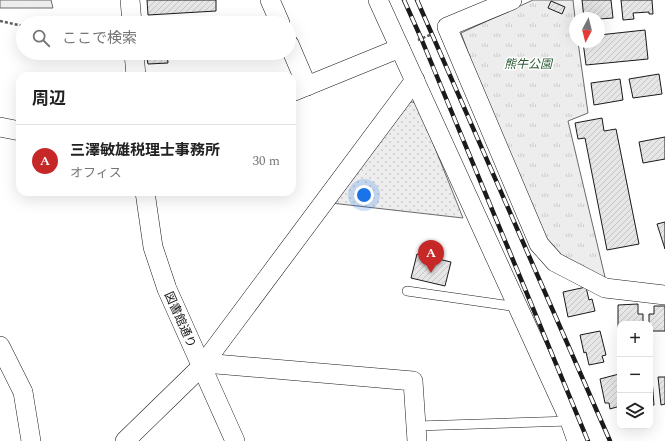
<!DOCTYPE html>
<html lang="ja">
<meta charset="utf-8">
<style>
body{margin:0;font-family:Spectral,"Noto Sans JP",serif;background:#f2f2f2;color:#222}
.controls{position:absolute;right:12px;bottom:12px;display:grid;overflow:hidden;border-radius:8px;box-shadow:0 4px 16px #0002}
.controls button{width:36px;height:36px;display:grid;place-items:center;padding:0;border:0;border-bottom:1px solid #e0e0e0;background:#fff;color:#222;font:20px sans-serif}
.compass{position:absolute;left:569px;top:12px;width:36px;height:36px;border-radius:50%;background:#fff;box-shadow:0 4px 16px #0002;rotate:187deg}
.you{position:absolute;left:364px;top:195px;width:14px;height:14px;margin:-10px;border:3px solid #fff;border-radius:50%;background:#1a73e8;box-shadow:0 0 0 6px #1a73e833}
.badge{display:grid;place-items:center;width:26px;height:26px;border-radius:50%;background:#c62828;color:#fff;font-size:13px;font-weight:700}
.pin{position:absolute;translate:-50% -33px;filter:drop-shadow(0 1px 2px #0008)}
.pin::after{content:'';position:absolute;top:21px;width:14px;height:12px;background:inherit;clip-path:polygon(0 0,100% 0,50% 100%)}
.list{margin:0;padding:0;list-style:none}
h2{display:flex;justify-content:space-between;align-items:center;height:52px;margin:0;padding:0 16px;font-size:17px}
h2 small{font-size:13px;font-weight:400;color:#767676}
.list li{display:grid;grid-template-columns:26px 1fr auto;gap:12px;align-items:center;box-sizing:border-box;height:72px;padding:0 16px;border-top:1px solid #e0e0e0}
.list b{display:block;font-size:15px;white-space:nowrap}
.list p{margin:0;font-size:13px;white-space:nowrap;color:#767676}
.list em{font-size:13px;font-style:normal;color:#767676}
.icon{flex:none;width:22px;height:22px;fill:none;stroke:currentColor;stroke-width:2;stroke-linecap:round;stroke-linejoin:round}
.map{position:relative;flex:none;width:665px;height:441px;overflow:hidden}
.search{position:absolute;background:#fff;box-shadow:0 4px 16px #0002;left:16px;top:16px;width:280px;height:44px;display:flex;align-items:center;gap:10px;box-sizing:border-box;padding:0 14px;border-radius:22px;color:#767676;font-size:15px}
.panel{position:absolute;background:#fff;box-shadow:0 4px 16px #0002;left:16px;top:72px;width:280px;height:124px;border-radius:12px}
.map>svg:first-child{display:block}
</style>
<div class="map">
<svg width="665" height="441" viewBox="0 0 665 441">
<defs>
<pattern id="grass-dots" width="8" height="8" patternUnits="userSpaceOnUse"><rect width="8" height="8" fill="#ededed"/><path d="M2 2h.1M6 6h.1" fill="none" stroke="#cbcbcb" stroke-width="1.8" stroke-linecap="round"/></pattern>
<pattern id="park-tufts" width="24" height="20" patternUnits="userSpaceOnUse"><rect width="24" height="20" fill="#ededed"/><path d="M3 7l-1-3M5 7V3M7 7l1-3M15 17l-1-3M17 17v-4M19 17l1-3" fill="none" stroke="#cbcbcb"/></pattern>
<pattern id="building-hatch" width="6" height="6" patternUnits="userSpaceOnUse"><rect width="6" height="6" fill="#e6e6e6"/><path d="M-1 1l2-2M0 6l6-6M5 7l2-2" fill="none" stroke="#c5c5c5"/></pattern>
</defs>
<rect width="100%" height="100%" fill="#fff"/>
<path fill="url(#grass-dots)" stroke="#6a6a6a" d="M406,101L417,103L463,218L331,203Z"/>
<path fill="url(#park-tufts)" stroke="#6a6a6a" d="M533,0H573L575,18V42H578L588,113L568,121L605,277L558,268L539,244L461,33Z"/>
<path fill="#ededed" stroke="#6a6a6a" d="M0,0H51L53,8H0Z"/>
<g fill="url(#building-hatch)" stroke="#1a1a1a">
<path d="M147,0H216V11L148,15Z"/>
<path d="M582,0H611L613,18L599,19V18H584Z"/>
<path d="M621,0H652L653,14H649V12L633,13L634,19L623,20Z"/>
<path d="M551,1L565,7L562,14L548,8Z"/>
<path d="M645,30L648,59L586,65L583,42H599V35Z"/>
<path d="M146,53H167L168,63L148,64Z"/>
<path d="M659,74L662,94L633,98L629,79Z"/>
<path d="M620,79L623,100L594,105L591,83Z"/>
<path d="M602,118L604,131L616,129L639,244L607,250L585,138L578,139L575,123Z"/>
<path d="M665,137V159L643,163L639,142Z"/>
<path d="M665,222V249L657,224Z"/>
<path d="M417,254L451,262L445,286L411,278Z"/>
<path d="M586,287L589,300L592,299L595,311L568,317L563,292Z"/>
<path d="M638,304V314H643V324H620V331H618V305Z"/>
<path d="M654,306H665V331H650V324H647L649,323V314H654Z"/>
<path d="M600,331L606,355L602,356L604,362L589,365L586,352L584,353L580,335Z"/>
<path d="M619,374L620,406L610,409L609,403H605L600,379Z"/>
<path d="M658,377H665V404L661,405Z"/>
<path d="M650,379H652L654,405L650,406Z"/>
</g>
<g fill="none" stroke-linecap="round" stroke-linejoin="round">
<defs>
<g id="service">
<path d="M407,291L518,307"/>
<path d="M417,426L570,421"/>
</g>
<g id="minor">
<path d="M130,0L132,23"/>
<path d="M270,0L280,23"/>
<path d="M378,0L570,421L577,441"/>
<path d="M512,0L447,27L539,244L555,262L605,288L665,295"/>
<path d="M289,44L307,86"/>
<path d="M134,53L136,76"/>
<path d="M292,92L400,48"/>
<path d="M0,127L20,131"/>
<path d="M145,192L153,247L167,289L235,441"/>
<path d="M0,346L23,392L31,441"/>
<path d="M204,363L413,381L417,441"/>
<path d="M125,441L201,367L415,80"/>
</g>
</defs>
<use href="#service" stroke="#1a1a1a" stroke-width="10"/>
<use href="#minor" stroke="#1a1a1a" stroke-width="20"/>
<g stroke="#5f5f5f" stroke-width="2.5" stroke-dasharray="3 2" stroke-linecap="butt">
<path d="M0,21L23,26"/>
<path d="M418,40L430,35"/>
</g>
<use href="#service" stroke="#fff" stroke-width="9"/>
<use href="#minor" stroke="#fff" stroke-width="19"/>
<defs>
<g id="rail">
<path d="M404,0L421,38L588,441"/>
<path d="M417,0L610,441"/>
</g>
</defs>
<use href="#rail" stroke="#1a1a1a" stroke-width="4.5"/>
<use href="#rail" stroke="#fff" stroke-width="3" stroke-dasharray="9" stroke-linecap="butt"/>
</g>
<g text-anchor="middle" dominant-baseline="central" stroke-width="3" stroke-linejoin="round" paint-order="stroke">
<g font-size="12" font-style="italic" fill="#2b5a34" stroke="#fff">
<text x="528" y="64">熊牛公園</text>
</g>
<g font-size="12" fill="#1a1a1a" stroke="#fff">
<text transform="translate(180 320) rotate(66)">図書館通り</text>
</g>
</g>
</svg>
<div class="controls">
<button>+</button>
<button>−</button>
<button><svg class="icon" aria-label="layers" viewBox="0 0 24 24"><path d="M12 4l9 5-9 5-9-5zM3 14l9 5 9-5"/></svg></button>
</div>
<svg class="compass" viewBox="-18 -18 36 36"><path d="M0-13l5 13h-10z" fill="#e53935"/><path d="M0 13l5-13h-10z" fill="#767676"/></svg>
<div class="you"></div>
<div class="pin badge" style="left:431px;top:273px">A</div>
<div class="search"><svg class="icon" aria-label="search" viewBox="0 0 24 24"><circle cx="10" cy="10" r="6"/><path d="M15 15l6 6"/></svg>ここで検索</div>
<section class="panel">
<h2>周辺<small></small></h2>
<ul class="list">
<li><span class="badge">A</span><div><b>三澤敏雄税理士事務所</b><p>オフィス</p></div><em>30 m</em></li>
</ul>
</section>
</div>
